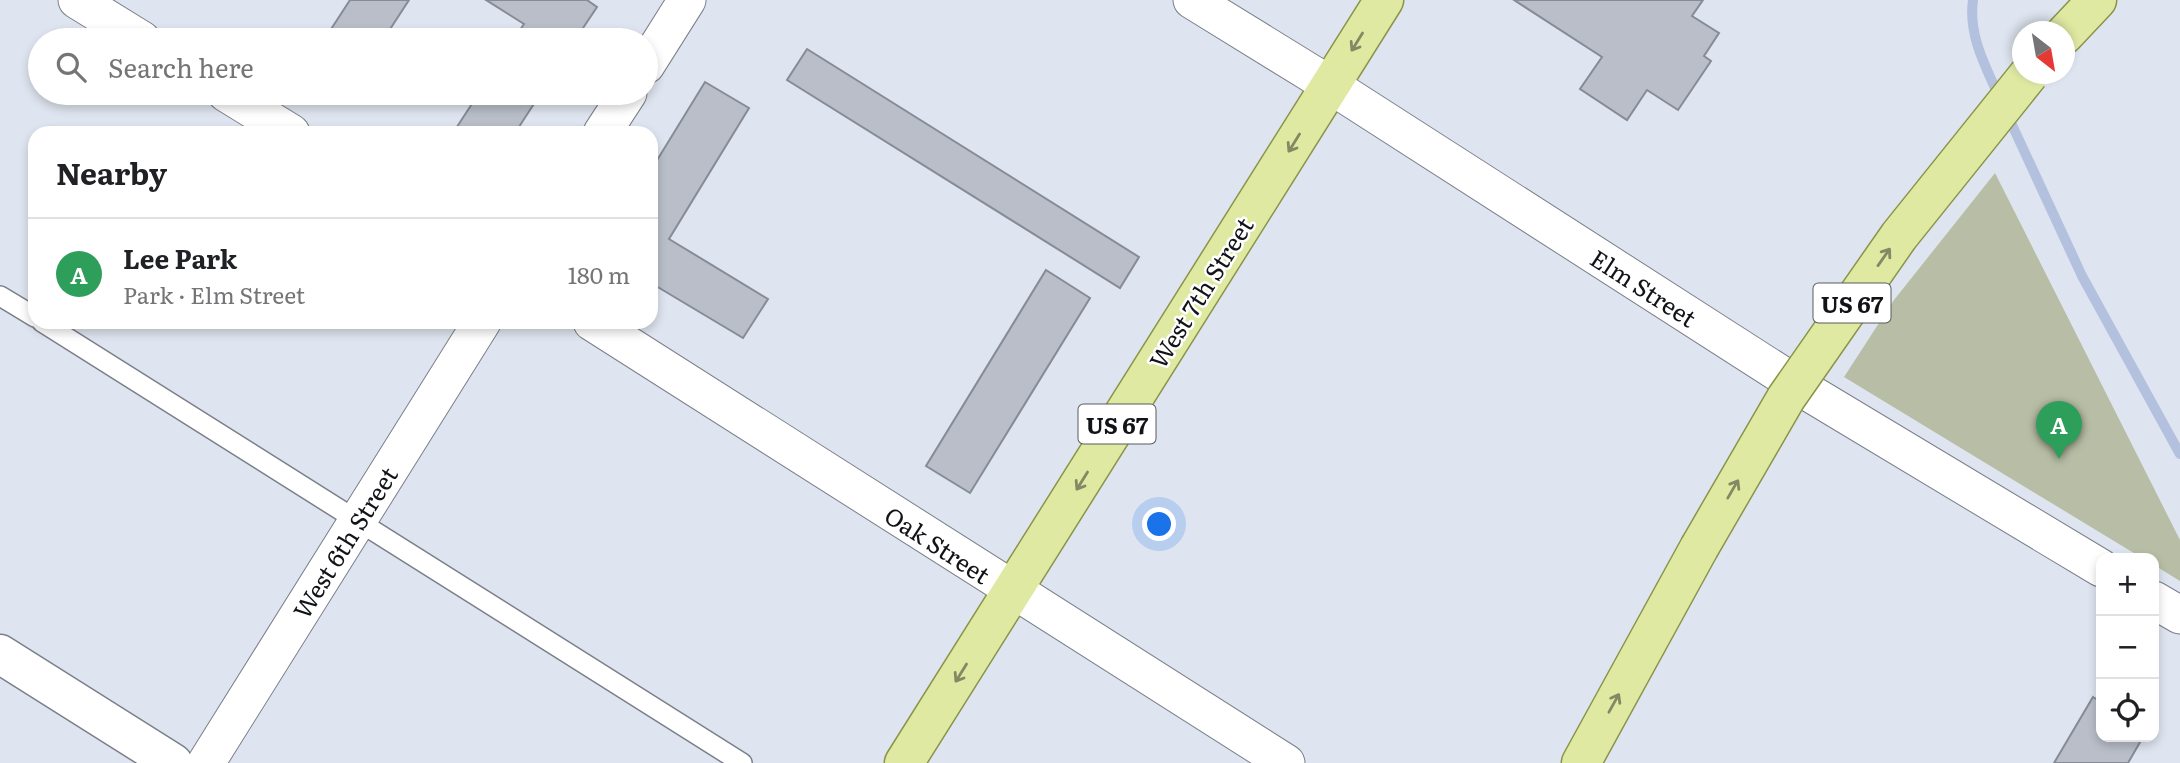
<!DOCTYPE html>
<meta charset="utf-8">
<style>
body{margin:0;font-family:Literata,serif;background:#f6f6f6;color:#202124}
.controls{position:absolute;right:21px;bottom:21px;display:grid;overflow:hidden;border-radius:14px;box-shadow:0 4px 10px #0003}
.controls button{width:63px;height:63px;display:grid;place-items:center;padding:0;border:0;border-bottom:2px solid #e0e0e0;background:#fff;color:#202124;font:35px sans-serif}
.compass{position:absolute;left:2012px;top:21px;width:63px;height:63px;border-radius:50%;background:#fff;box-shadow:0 4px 10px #0003;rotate:149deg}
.you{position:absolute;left:1160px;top:525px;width:24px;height:24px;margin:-18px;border:5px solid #fff;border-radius:50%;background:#1a73e8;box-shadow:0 0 0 10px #1a73e833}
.badge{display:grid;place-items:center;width:46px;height:46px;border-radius:50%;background:#0b8043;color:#fff;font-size:23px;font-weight:700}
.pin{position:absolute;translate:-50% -58px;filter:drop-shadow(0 2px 4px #0008)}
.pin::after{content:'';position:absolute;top:37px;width:24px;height:21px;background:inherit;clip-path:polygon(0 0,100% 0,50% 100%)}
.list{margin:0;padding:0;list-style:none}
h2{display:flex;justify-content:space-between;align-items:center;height:91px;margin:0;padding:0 28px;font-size:30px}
h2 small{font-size:23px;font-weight:400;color:#757577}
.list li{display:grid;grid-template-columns:46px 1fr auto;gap:21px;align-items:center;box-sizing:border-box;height:112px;padding:0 28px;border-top:2px solid #e0e0e0}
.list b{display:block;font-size:26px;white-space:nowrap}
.list p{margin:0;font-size:23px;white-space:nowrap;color:#757577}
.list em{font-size:23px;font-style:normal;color:#757577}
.icon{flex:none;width:38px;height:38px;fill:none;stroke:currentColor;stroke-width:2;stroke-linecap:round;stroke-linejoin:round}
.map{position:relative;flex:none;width:2180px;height:763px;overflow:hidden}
.search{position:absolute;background:#fff;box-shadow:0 4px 10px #0003;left:28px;top:28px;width:630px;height:77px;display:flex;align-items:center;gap:18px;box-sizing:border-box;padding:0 24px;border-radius:38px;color:#757577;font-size:26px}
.panel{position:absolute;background:#fff;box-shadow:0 4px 10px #0003;left:28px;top:126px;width:630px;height:203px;border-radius:21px}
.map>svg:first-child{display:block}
</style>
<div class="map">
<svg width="2180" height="763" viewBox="0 0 2180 763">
<rect width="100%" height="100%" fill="#dfe5f0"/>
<path fill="#b8bda5" d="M1995,173L2180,540V581L2154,565V558H2142L1844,377L1894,300Z"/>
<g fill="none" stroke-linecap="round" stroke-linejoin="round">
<g stroke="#b3c1de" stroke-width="10">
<path d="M1973,0C1968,36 1986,67 2000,99"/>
<path d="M2007,114L2082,276L2180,454"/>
</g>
</g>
<g fill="#b9bec9" stroke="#868b95" stroke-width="2">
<path d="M350,0H409L383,40H324Z"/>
<path d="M486,0H587L597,7L575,40H513L524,24Z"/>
<path d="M1514,0H1703L1692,16L1719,33L1704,56L1711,61L1678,110L1647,90L1627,120L1580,89L1602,57Z"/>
<path d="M807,49L1139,257L1120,288L787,80Z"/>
<path d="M705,82L749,108L669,239L768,299L743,338L651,283V170Z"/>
<path d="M479,93H541L515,133H453Z"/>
<path d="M1046,270L1090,298L970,493L926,466Z"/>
<path d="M2093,697L2101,702V737H2143L2128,763H2054Z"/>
</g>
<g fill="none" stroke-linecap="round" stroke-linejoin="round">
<defs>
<g id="service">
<path d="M0,296L35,317"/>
<path d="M42,322L742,763"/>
</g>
<g id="minor">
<path d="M77,0L142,40"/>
<path d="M1192,0L1330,85L1813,395L2101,568"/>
<path d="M646,65L687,0"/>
<path d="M226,93L291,133"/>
<path d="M602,133L628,93"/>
<path d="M592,322L1286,763"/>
<path d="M2154,600L2180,615"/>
<path d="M206,763L482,322"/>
</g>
<path id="tertiary" d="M0,654L173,763"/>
<g id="primary">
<path d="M2064,35L2097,0"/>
<path d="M904,763L1384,0"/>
<path d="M1581,763L1699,548"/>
</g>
</defs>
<use href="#service" stroke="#7a7f89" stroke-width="22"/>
<use href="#minor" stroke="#7a7f89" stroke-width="39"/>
<use href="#tertiary" stroke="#7a7f89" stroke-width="41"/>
<use href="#primary" stroke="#899449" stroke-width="41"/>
<use href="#service" stroke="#fff" stroke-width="19"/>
<use href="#minor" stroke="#fff" stroke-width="37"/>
<use href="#tertiary" stroke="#fff" stroke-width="38"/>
<use href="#primary" stroke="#dfe9a2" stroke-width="38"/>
<defs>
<path id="primary-bridge" d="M1699,548L1786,398L1899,236L2029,74"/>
</defs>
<use href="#primary-bridge" stroke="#899449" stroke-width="41" stroke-linecap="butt"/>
<use href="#primary-bridge" stroke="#dfe9a2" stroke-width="38"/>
</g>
<defs><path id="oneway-shaft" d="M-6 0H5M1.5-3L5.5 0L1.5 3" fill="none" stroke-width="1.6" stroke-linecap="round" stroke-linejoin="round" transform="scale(1.75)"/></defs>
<g stroke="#828963">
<use href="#oneway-shaft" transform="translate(1357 42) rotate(122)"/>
<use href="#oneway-shaft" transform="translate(1294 143) rotate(122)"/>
<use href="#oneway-shaft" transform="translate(1884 257) rotate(-55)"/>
<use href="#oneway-shaft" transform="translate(1082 481) rotate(122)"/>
<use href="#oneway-shaft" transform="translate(1733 489) rotate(-60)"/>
<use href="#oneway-shaft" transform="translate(961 673) rotate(122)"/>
<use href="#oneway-shaft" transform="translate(1614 703) rotate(-61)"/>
</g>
<g text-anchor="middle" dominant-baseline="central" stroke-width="5" stroke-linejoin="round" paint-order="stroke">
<g fill="#fff" stroke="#585a5d" stroke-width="2">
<rect x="1813.5" y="283.5" width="77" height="39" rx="5"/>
<rect x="1078.5" y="404.5" width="77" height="39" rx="5"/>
</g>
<g font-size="23" font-weight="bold" fill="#111317">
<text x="1852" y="303">US 67</text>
<text x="1117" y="424">US 67</text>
</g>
<g font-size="24" fill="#111317" stroke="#fff">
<text transform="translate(1644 287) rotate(33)">Elm Street</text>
<text transform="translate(1200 292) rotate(-58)">West 7th Street</text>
<text transform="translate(344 542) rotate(-58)">West 6th Street</text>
<text transform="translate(938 544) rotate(33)">Oak Street</text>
</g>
</g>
</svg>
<div class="controls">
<button>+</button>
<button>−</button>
<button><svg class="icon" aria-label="locate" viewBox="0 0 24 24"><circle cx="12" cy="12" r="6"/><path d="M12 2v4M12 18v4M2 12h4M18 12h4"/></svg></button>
</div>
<svg class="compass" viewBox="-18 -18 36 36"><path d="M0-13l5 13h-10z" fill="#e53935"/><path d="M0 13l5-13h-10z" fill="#757577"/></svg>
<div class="you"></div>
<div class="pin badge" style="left:2059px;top:459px;background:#2e9e5b">A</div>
<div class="search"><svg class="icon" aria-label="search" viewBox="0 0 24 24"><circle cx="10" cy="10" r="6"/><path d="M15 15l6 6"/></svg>Search here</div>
<section class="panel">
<h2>Nearby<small></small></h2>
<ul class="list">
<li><span class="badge" style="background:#2e9e5b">A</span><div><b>Lee Park</b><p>Park · Elm Street</p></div><em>180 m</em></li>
</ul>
</section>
</div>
